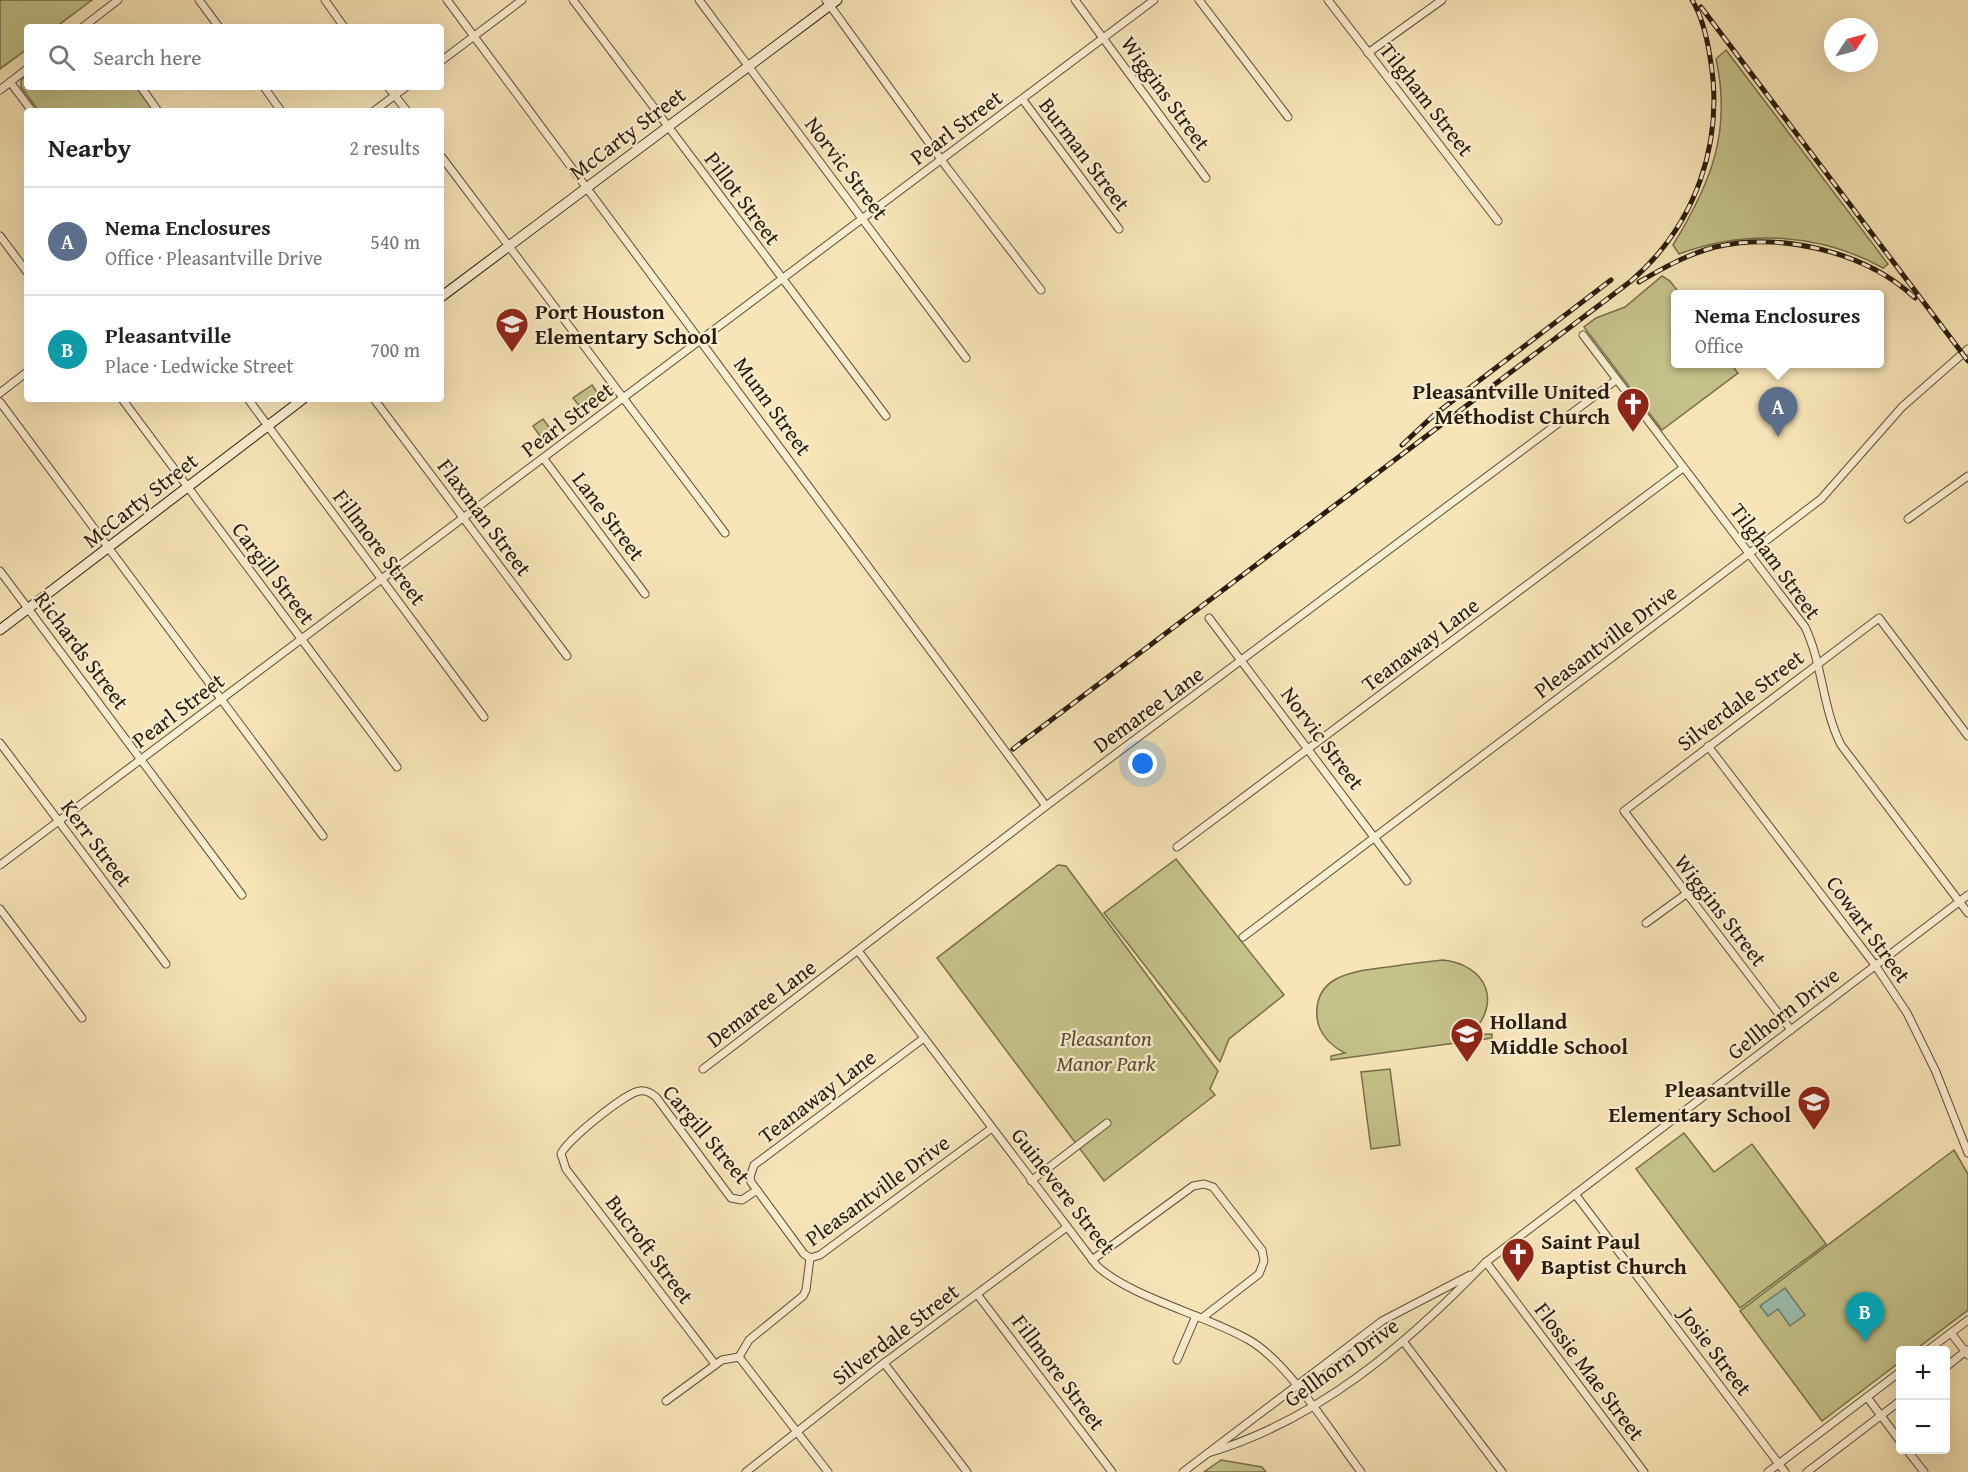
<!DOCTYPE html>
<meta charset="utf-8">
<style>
body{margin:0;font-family:"Gentium Book Plus",serif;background:#f6f6f6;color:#222}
.controls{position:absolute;right:18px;bottom:18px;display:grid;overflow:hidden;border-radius:6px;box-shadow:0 6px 24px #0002}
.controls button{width:54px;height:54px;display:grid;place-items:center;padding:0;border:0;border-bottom:2px solid #e0e0e0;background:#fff;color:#222;font:30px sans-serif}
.compass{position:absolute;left:1824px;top:18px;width:54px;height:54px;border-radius:50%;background:#fff;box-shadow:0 6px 24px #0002;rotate:54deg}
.you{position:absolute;left:1143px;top:764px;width:21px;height:21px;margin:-15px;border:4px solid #fff;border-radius:50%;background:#1a73e8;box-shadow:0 0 0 9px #1a73e833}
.badge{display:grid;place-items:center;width:39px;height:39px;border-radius:50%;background:#0b8043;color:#fff;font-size:20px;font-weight:700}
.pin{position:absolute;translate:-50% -50px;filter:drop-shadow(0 2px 3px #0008)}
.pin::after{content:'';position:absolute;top:32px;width:21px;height:18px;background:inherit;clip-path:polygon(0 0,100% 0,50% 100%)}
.popup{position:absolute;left:1671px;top:290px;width:213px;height:78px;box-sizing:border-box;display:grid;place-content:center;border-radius:6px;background:#fff;filter:drop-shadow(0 2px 4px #0005);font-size:20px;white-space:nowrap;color:#767676}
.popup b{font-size:22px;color:#222}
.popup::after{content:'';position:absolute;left:50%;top:100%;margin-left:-12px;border:12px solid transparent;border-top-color:#fff}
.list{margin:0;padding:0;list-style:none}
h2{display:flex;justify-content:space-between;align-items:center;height:78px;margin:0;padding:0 24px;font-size:26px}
h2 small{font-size:20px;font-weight:400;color:#767676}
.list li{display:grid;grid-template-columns:39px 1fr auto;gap:18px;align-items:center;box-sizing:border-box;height:108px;padding:0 24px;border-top:2px solid #e0e0e0}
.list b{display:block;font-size:22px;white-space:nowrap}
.list p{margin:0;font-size:20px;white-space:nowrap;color:#767676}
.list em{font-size:20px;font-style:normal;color:#767676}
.icon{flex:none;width:33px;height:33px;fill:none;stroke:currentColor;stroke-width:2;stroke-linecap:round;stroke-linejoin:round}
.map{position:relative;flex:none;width:1968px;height:1472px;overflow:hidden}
.search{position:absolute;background:#fff;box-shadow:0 6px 24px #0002;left:24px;top:24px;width:420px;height:66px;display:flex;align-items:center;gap:15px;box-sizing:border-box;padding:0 21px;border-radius:6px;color:#767676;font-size:22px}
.panel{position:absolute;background:#fff;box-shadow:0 6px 24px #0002;left:24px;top:108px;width:420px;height:294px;border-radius:6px}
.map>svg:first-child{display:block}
</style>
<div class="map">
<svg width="1968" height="1472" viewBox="0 0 1968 1472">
<rect width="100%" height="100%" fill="#f8e5b7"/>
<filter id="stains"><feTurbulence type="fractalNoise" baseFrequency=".00333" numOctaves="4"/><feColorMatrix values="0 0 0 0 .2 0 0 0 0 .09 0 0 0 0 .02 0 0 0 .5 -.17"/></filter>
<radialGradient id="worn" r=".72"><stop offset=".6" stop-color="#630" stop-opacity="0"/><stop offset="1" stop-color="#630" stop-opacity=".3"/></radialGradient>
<g fill="#c4c289" stroke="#766f4b" stroke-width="1.5">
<path d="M0,0H92L56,27H27V49L0,69Z"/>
<path d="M1726,50L1888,264L1883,268C1820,233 1746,229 1679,254L1673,245C1711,183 1732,132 1716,59Z"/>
<path d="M27,75V87H136L154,111H39L21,87V80Z"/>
<path d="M1662,276L1670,281L1680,294H1676V364H1731L1738,373L1662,430L1584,327L1596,318L1625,307Z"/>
<path d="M592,385L599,395L581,408L573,398Z"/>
<path d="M543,419L554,434L544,442L533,426Z"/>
<path d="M1176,859L1284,995L1229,1039L1220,1062L1104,913Z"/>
<path d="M1058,865L1066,866L1218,1071L1210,1089L1215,1095L1104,1181L937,958Z"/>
<path d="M1443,960C1487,965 1503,1003 1470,1035L1492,1034V1038L1331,1060V1056L1345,1053C1331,1046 1319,1034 1317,1018C1313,974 1356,971 1388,967C1407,964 1425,962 1443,960Z"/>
<path d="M1390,1069L1400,1145L1371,1149L1361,1072Z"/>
<path d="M1684,1133L1714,1172L1752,1144L1826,1244L1740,1308L1636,1169Z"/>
<path d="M1954,1150L1968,1174V1310L1915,1350H1900V1362L1822,1421L1740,1311Z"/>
<path d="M1221,1460L1262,1467L1266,1472H1204Z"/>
</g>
<path fill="#9dbfaf" stroke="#6f7e6e" stroke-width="1.5" d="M1785,1288L1805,1315L1790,1326L1778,1309L1768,1316L1760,1306Z"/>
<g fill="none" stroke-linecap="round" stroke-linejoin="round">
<defs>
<g id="street">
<path d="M199,0L219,27"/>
<path d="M325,0L344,27"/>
<path d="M447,0L1046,806"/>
<path d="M573,0L886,416"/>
<path d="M699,0L966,358"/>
<path d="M826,0L948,169L1041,290"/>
<path d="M1075,0L1206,178"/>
<path d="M1199,0L1288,117"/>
<path d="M1328,0L1498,221"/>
<path d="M83,27L118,0"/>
<path d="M1368,53L1442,0"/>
<path d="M441,61L522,0"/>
<path d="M10,82L32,111"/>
<path d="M141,87L158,111"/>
<path d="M264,87L281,111"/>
<path d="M388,87L407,111"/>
<path d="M0,90L27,69"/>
<path d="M1023,100L1119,229"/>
<path d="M374,111L406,87"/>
<path d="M441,156L725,533"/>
<path d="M0,236L27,272"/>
<path d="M1583,335L1805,627C1823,665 1822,707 1841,745L1968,913"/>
<path d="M0,393L27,372"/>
<path d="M122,399L397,767"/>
<path d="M248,399L484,717"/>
<path d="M374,399L567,656"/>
<path d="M0,402L323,836"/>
<path d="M544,459L645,594"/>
<path d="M1908,519L1968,476"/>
<path d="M0,571L242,895"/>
<path d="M1209,618L1407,881"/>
<path d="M0,743L166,964"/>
<path d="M1708,746L1875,965L1907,1013L1936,1072L1968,1153"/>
<path d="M1177,847L1683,468"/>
<path d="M0,865L1154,0"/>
<path d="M0,909L82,1018"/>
<path d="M1646,923L1686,894"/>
<path d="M1243,937L1821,499L1902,407L1968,349"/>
<path d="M859,952L1097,1266C1132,1298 1206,1315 1249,1340C1289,1363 1332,1434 1361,1472"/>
<path d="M1791,1030L1624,811L1879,618L1968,736"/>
<path d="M703,1069L1046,806L1616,380"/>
<path d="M1031,1181L1107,1123"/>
<path d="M1575,1194L1785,1472"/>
<path d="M810,1258L804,1254L751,1182L750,1177L754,1165L924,1038"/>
<path d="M810,1258L820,1255L992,1128"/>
<path d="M1092,1260L1193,1186L1204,1184L1213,1187L1262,1250L1264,1261L1259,1274L1202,1318"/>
<path d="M1486,1262L1644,1472"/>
<path d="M977,1294L1112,1472"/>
<path d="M1951,1333L1968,1355"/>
<path d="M1403,1341L1502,1472"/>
<path d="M1928,1350L1968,1320"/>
<path d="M739,1357L828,1472"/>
<path d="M739,1357L749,1340L803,1296L806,1290L810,1258"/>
<path d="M1177,1360L1196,1316"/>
<path d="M884,1363L967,1472"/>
<path d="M715,1364L566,1169L561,1154C566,1141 626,1092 640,1091C646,1090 651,1093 656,1097L731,1198L742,1200L757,1190"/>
<path d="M1946,1367L1967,1350"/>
<path d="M1867,1397L1900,1441"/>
<path d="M666,1401L722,1360L739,1357"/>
<path d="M1907,1450L1924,1472"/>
<path d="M1208,1453C1319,1420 1407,1344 1486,1262L1968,895"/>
<path d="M746,1472L884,1363L1067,1227"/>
<path d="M1183,1472L1382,1321L1470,1275"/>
<path d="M1768,1472L1900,1372"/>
<path d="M1807,1472L1900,1401"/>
</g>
<g id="secondary">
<path d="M441,297L837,0"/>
<path d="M0,630L303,399"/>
</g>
</defs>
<use href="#street" stroke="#5d4e38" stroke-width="9"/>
<use href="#secondary" stroke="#291c0d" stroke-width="11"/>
<use href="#street" stroke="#faeed0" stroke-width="7"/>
<use href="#secondary" stroke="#faeed0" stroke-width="9"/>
<defs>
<g id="rail">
<path d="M1701,7L1968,361"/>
<path d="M1639,282C1663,268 1688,254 1715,247C1780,232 1865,251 1915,298"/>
<path d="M1402,445L1434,415L1611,280"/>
<path d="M1013,749L1631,281C1696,225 1725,141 1710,57C1707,38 1702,16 1692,0"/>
</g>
</defs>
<use href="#rail" stroke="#291c0d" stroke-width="5"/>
<use href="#rail" stroke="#faeed0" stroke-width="3" stroke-dasharray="9" stroke-linecap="butt"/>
</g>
<defs>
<symbol id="school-pin" viewBox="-11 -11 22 30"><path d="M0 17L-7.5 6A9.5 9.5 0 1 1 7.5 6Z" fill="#8f2418" stroke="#faeed0"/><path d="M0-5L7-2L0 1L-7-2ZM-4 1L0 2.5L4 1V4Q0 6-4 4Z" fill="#fff"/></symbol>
<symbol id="church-pin" viewBox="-11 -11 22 30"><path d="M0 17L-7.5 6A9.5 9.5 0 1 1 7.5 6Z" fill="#8f2418" stroke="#faeed0"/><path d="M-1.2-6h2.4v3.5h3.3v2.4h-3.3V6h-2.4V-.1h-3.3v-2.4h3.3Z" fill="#fff"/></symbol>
</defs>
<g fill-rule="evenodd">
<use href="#school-pin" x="493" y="305" width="38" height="52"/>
<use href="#church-pin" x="1614" y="385" width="38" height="52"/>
<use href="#school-pin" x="1448" y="1015" width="38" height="52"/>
<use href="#school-pin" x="1795" y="1083" width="38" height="52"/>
<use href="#church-pin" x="1499" y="1235" width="38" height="52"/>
</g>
<g text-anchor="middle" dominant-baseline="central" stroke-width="4.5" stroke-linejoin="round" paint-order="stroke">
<g font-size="22" fill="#291c0d" stroke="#faeed0">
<text transform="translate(1166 93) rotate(54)">Wiggins Street</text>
<text transform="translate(1427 99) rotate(52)">Tilgham Street</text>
<text transform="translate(956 127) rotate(-37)">Pearl Street</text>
<text transform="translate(627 133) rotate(-37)">McCarty Street</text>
<text transform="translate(1085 154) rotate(53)">Burman Street</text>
<text transform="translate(847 168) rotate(53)">Norvic Street</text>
<text transform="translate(743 198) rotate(53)">Pillot Street</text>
<text transform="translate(773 406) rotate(54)">Munn Street</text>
<text transform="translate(567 419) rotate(-37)">Pearl Street</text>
<text transform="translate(140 500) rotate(-38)">McCarty Street</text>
<text transform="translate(609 516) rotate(53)">Lane Street</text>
<text transform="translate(485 517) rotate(53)">Flaxman Street</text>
<text transform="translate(380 547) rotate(53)">Fillmore Street</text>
<text transform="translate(1776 561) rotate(54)">Tilgham Street</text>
<text transform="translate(274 573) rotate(53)">Cargill Street</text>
<text transform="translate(1605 641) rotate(-37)">Pleasantville Drive</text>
<text transform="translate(1420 644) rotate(-37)">Teanaway Lane</text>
<text transform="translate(82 650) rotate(53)">Richards Street</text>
<text transform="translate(1740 700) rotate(-37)">Silverdale Street</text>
<text transform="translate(1148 709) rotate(-36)">Demaree Lane</text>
<text transform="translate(178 710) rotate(-37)">Pearl Street</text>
<text transform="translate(1323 738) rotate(53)">Norvic Street</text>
<text transform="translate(97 843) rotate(53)">Kerr Street</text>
<text transform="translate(1721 910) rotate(52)">Wiggins Street</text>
<text transform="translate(1869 929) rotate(54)">Cowart Street</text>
<text transform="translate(761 1003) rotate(-37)">Demaree Lane</text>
<text transform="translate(1783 1013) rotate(-38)">Gellhorn Drive</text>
<text transform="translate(817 1096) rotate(-37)">Teanaway Lane</text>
<text transform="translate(707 1134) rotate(50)">Cargill Street</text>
<text transform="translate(877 1190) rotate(-36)">Pleasantville Drive</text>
<text transform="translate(1064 1191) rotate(52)">Guinevere Street</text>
<text transform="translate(650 1249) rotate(53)">Bucroft Street</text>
<text transform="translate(895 1334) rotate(-37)">Silverdale Street</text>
<text transform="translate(1716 1351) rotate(53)">Josie Street</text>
<text transform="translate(1341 1362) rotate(-36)">Gellhorn Drive</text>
<text transform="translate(1590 1371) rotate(53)">Flossie Mae Street</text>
<text transform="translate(1059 1372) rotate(53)">Fillmore Street</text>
</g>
<g font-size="22" font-weight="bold" fill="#291c0d" stroke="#faeed0" text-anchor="start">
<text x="535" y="311">Port Houston<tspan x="535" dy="25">Elementary School</tspan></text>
<text x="1610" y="391" text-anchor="end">Pleasantville United<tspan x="1610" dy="25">Methodist Church</tspan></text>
<text x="1490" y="1021">Holland<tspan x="1490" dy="25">Middle School</tspan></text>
<text x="1791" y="1089" text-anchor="end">Pleasantville<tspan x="1791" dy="25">Elementary School</tspan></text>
<text x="1541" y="1241">Saint Paul<tspan x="1541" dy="25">Baptist Church</tspan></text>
</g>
<g font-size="22" font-style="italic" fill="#584e32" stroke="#faeed0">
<text x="1106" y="1038">Pleasanton<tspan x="1106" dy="25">Manor Park</tspan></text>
</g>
</g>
<rect width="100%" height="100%" filter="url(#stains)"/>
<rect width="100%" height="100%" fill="url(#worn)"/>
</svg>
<div class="controls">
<button>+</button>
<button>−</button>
</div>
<svg class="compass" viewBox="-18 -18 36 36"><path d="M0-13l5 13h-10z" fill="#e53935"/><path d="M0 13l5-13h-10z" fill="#767676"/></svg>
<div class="you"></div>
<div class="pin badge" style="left:1778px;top:437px;background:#5c6f8a">A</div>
<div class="popup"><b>Nema Enclosures</b>Office</div>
<div class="pin badge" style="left:1865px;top:1342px;background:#0f9aa8">B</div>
<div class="search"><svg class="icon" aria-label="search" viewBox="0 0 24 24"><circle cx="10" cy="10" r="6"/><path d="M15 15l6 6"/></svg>Search here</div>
<section class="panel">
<h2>Nearby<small>2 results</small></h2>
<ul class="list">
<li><span class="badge" style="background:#5c6f8a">A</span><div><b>Nema Enclosures</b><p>Office · Pleasantville Drive</p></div><em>540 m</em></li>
<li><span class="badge" style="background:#0f9aa8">B</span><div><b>Pleasantville</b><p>Place · Ledwicke Street</p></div><em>700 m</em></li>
</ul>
</section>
</div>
